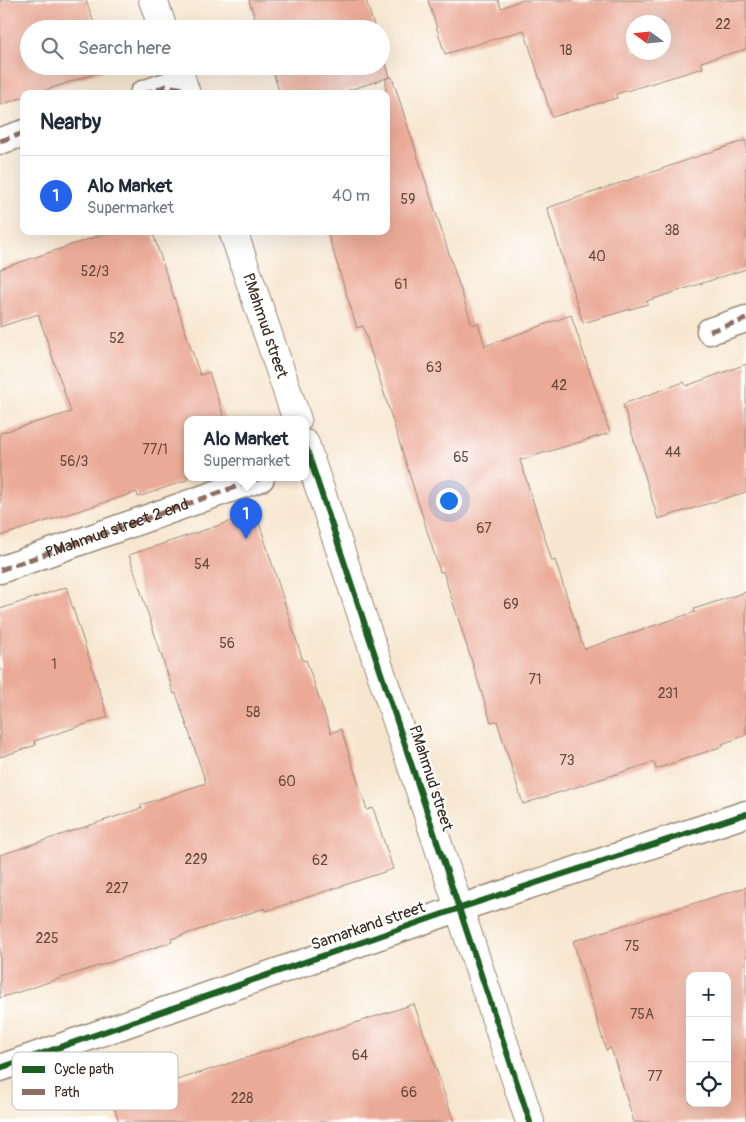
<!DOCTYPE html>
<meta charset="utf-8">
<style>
body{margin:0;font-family:Pangolin,sans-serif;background:#f2f2f3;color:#1f2937}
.controls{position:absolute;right:15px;bottom:15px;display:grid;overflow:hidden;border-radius:10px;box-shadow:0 5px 20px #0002}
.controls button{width:45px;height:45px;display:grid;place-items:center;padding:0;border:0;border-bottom:1px solid #e0e1e3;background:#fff;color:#1f2937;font:25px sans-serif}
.compass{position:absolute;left:626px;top:15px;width:45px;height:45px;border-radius:50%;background:#fff;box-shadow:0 5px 20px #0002;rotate:285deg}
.you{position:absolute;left:448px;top:500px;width:18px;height:18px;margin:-12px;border:4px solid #fff;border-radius:50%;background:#1a73e8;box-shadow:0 0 0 8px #1a73e833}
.badge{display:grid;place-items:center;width:32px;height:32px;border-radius:50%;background:#2563eb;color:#fff;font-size:16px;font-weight:700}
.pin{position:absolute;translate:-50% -41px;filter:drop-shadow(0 1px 2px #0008)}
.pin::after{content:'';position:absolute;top:26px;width:18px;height:15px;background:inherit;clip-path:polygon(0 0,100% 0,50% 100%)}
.popup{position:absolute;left:184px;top:416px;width:125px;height:65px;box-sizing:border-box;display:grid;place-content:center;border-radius:10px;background:#fff;filter:drop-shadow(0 1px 4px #0005);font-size:16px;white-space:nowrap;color:#747a83}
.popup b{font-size:19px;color:#1f2937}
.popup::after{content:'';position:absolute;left:50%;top:100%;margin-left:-10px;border:10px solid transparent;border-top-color:#fff}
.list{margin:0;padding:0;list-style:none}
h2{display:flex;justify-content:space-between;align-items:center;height:65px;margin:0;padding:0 20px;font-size:21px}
h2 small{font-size:16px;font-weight:400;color:#747a83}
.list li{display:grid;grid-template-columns:32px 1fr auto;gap:15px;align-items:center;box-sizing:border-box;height:80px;padding:0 20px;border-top:1px solid #e0e1e3}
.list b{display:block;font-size:19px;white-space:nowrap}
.list p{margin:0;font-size:16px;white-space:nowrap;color:#747a83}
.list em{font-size:16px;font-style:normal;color:#747a83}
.icon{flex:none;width:28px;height:28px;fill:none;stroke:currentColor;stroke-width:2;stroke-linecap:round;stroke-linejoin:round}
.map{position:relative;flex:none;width:746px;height:1122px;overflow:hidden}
.search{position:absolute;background:#fff;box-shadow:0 5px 20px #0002;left:20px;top:20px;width:370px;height:55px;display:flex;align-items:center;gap:12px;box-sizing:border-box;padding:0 18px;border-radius:28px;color:#747a83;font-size:19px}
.panel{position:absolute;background:#fff;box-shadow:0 5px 20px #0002;left:20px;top:90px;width:370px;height:145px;border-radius:10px}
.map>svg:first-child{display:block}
</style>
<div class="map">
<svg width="746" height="1122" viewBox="0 0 746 1122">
<rect width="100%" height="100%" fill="#fff"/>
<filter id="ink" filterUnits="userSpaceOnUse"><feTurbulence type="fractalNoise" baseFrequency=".02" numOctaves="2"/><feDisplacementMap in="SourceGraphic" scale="10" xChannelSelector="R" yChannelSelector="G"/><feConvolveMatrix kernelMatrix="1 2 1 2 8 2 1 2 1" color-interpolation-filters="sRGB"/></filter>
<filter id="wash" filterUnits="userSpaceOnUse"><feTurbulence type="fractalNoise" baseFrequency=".0096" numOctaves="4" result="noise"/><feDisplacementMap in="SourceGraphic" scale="20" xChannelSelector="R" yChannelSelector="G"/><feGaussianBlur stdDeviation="1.12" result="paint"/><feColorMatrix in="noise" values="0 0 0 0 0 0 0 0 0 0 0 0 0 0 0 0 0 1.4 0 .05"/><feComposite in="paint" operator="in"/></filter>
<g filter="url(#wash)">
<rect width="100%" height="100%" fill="#f7e6cf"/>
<g id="blocks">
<g fill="#ebaa97" fill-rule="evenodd">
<path d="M0,0H86L96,29H29V66H108L109,69L34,94H24V97L0,105Z"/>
<path d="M249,0H366L375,29H258Z"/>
<path d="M428,0H498L501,8L522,0H746V49L701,62L703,68L616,94L617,98L552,117L524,30L445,54ZM634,22H664V52H634Z"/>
<path d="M381,48L390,77L337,94H280L271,66H381Z"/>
<path d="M392,77L472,325L478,323L485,346L571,315L610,433L520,460L552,561L555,560L584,649L695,612L694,609L746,592V735L722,744L723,746L656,769L654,762L523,804L497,721L491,722L443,571L440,572L363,326L357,328L327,231H386V78Z"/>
<path d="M746,140V269L647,301L648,304L583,323L547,208Z"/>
<path d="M113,231H152L200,375L209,372L225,420H187V480L138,497L137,492L0,536V433L71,412L38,314L0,327V269Z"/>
<path d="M746,364V492L658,519L623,404L684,382L686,386Z"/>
<path d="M256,513L303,661L306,660L331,733L341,729L367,810L373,808L393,869L266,911L265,908L171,939L172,942L0,998V855L142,808L141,805L206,783L176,693L174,694L129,555Z"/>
<path d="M66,587L108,717L34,741L36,745L0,757V609Z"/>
<path d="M746,887V1122H634L611,1048L606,1050L573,941ZM690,976H727V1103H690Z"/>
<path d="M414,1004L454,1122H119L112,1101Z"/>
</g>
</g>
</g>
<g filter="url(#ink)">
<use href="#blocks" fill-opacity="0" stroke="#998876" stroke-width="1"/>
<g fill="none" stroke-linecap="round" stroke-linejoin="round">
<defs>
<g id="street">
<path d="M143,94L166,86L185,89"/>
<path d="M0,141L24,133"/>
<path d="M710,331L746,319"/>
<path id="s1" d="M0,570L261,478"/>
<path d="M0,1068L460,908L746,814"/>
</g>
<g id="secondary">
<path d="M153,0L163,29"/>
<path d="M177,66L186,94"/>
<path id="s2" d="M233,231L297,420"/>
<path d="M305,444L530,1122"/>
</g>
</defs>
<use href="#street" stroke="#998876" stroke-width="29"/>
<use href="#secondary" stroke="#998876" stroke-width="30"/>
<use href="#street" stroke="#fff" stroke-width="26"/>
<use href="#secondary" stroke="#fff" stroke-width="28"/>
<g stroke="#8d6e63" stroke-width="5" stroke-dasharray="10 5" stroke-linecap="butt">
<path d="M143,94L166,86L185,89"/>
<path d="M0,141L24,133"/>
<path d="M710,331L746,319"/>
<path d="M0,570L261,478"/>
</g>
<defs>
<g id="cycleway">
<path d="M305,444L530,1122"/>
<path d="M0,1068L460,908L746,814"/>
</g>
</defs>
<use href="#cycleway" stroke="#fff" stroke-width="9"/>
<use href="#cycleway" stroke="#1b5e20" stroke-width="6"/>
</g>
</g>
<g text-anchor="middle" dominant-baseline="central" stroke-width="4.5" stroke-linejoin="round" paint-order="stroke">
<g font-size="14" fill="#674a3c">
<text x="723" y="24">22</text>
<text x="566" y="50">18</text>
<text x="408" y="199">59</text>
<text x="672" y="230">38</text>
<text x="597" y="256">40</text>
<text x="95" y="271">52/3</text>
<text x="401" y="284">61</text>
<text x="117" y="338">52</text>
<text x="434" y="367">63</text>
<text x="559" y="385">42</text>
<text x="155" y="449">77/1</text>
<text x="673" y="452">44</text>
<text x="461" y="457">65</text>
<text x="74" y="461">56/3</text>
<text x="484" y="528">67</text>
<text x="202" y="564">54</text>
<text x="511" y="604">69</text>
<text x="227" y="643">56</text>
<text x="54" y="664">1</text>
<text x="535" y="679">71</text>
<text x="668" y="693">231</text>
<text x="253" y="712">58</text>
<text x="567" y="760">73</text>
<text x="287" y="781">60</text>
<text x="196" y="859">229</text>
<text x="320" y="860">62</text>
<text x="117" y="888">227</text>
<text x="47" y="938">225</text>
<text x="632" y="946">75</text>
<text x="642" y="1014">75A</text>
<text x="360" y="1055">64</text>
<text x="655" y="1076">77</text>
<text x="409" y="1092">66</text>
<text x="242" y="1098">228</text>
</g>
<g font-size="16" fill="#3b2a1e" stroke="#fff">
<text stroke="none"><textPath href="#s2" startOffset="100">P.Mahmud street</textPath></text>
<text stroke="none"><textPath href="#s1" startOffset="124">P.Mahmud street 2 end</textPath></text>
<text transform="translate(431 778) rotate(72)">P.Mahmud street</text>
<text transform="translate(368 926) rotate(-19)">Samarkand street</text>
</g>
</g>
<rect x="12" y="1052" width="166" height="58" rx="8" fill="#fff" stroke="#c4bfbc" stroke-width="1"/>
<rect x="22" y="1066" width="23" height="7" fill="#1b5e20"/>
<rect x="22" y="1089" width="23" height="6" fill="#8d6e63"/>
<g font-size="14" fill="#3b2a1e">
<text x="54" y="1074">Cycle path</text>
<text x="54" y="1097">Path</text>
</g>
</svg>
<div class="controls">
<button>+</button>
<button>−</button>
<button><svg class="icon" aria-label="locate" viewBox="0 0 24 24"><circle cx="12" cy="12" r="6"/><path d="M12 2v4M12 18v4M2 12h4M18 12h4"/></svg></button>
</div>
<svg class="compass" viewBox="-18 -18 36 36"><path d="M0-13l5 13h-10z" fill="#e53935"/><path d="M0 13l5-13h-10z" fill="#747a83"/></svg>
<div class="you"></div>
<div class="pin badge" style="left:246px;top:539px">1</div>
<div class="popup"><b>Alo Market</b>Supermarket</div>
<div class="search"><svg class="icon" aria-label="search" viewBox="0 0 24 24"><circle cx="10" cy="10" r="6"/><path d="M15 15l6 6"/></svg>Search here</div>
<section class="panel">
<h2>Nearby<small></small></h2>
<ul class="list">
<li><span class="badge">1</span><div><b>Alo Market</b><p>Supermarket</p></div><em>40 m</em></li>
</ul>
</section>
</div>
